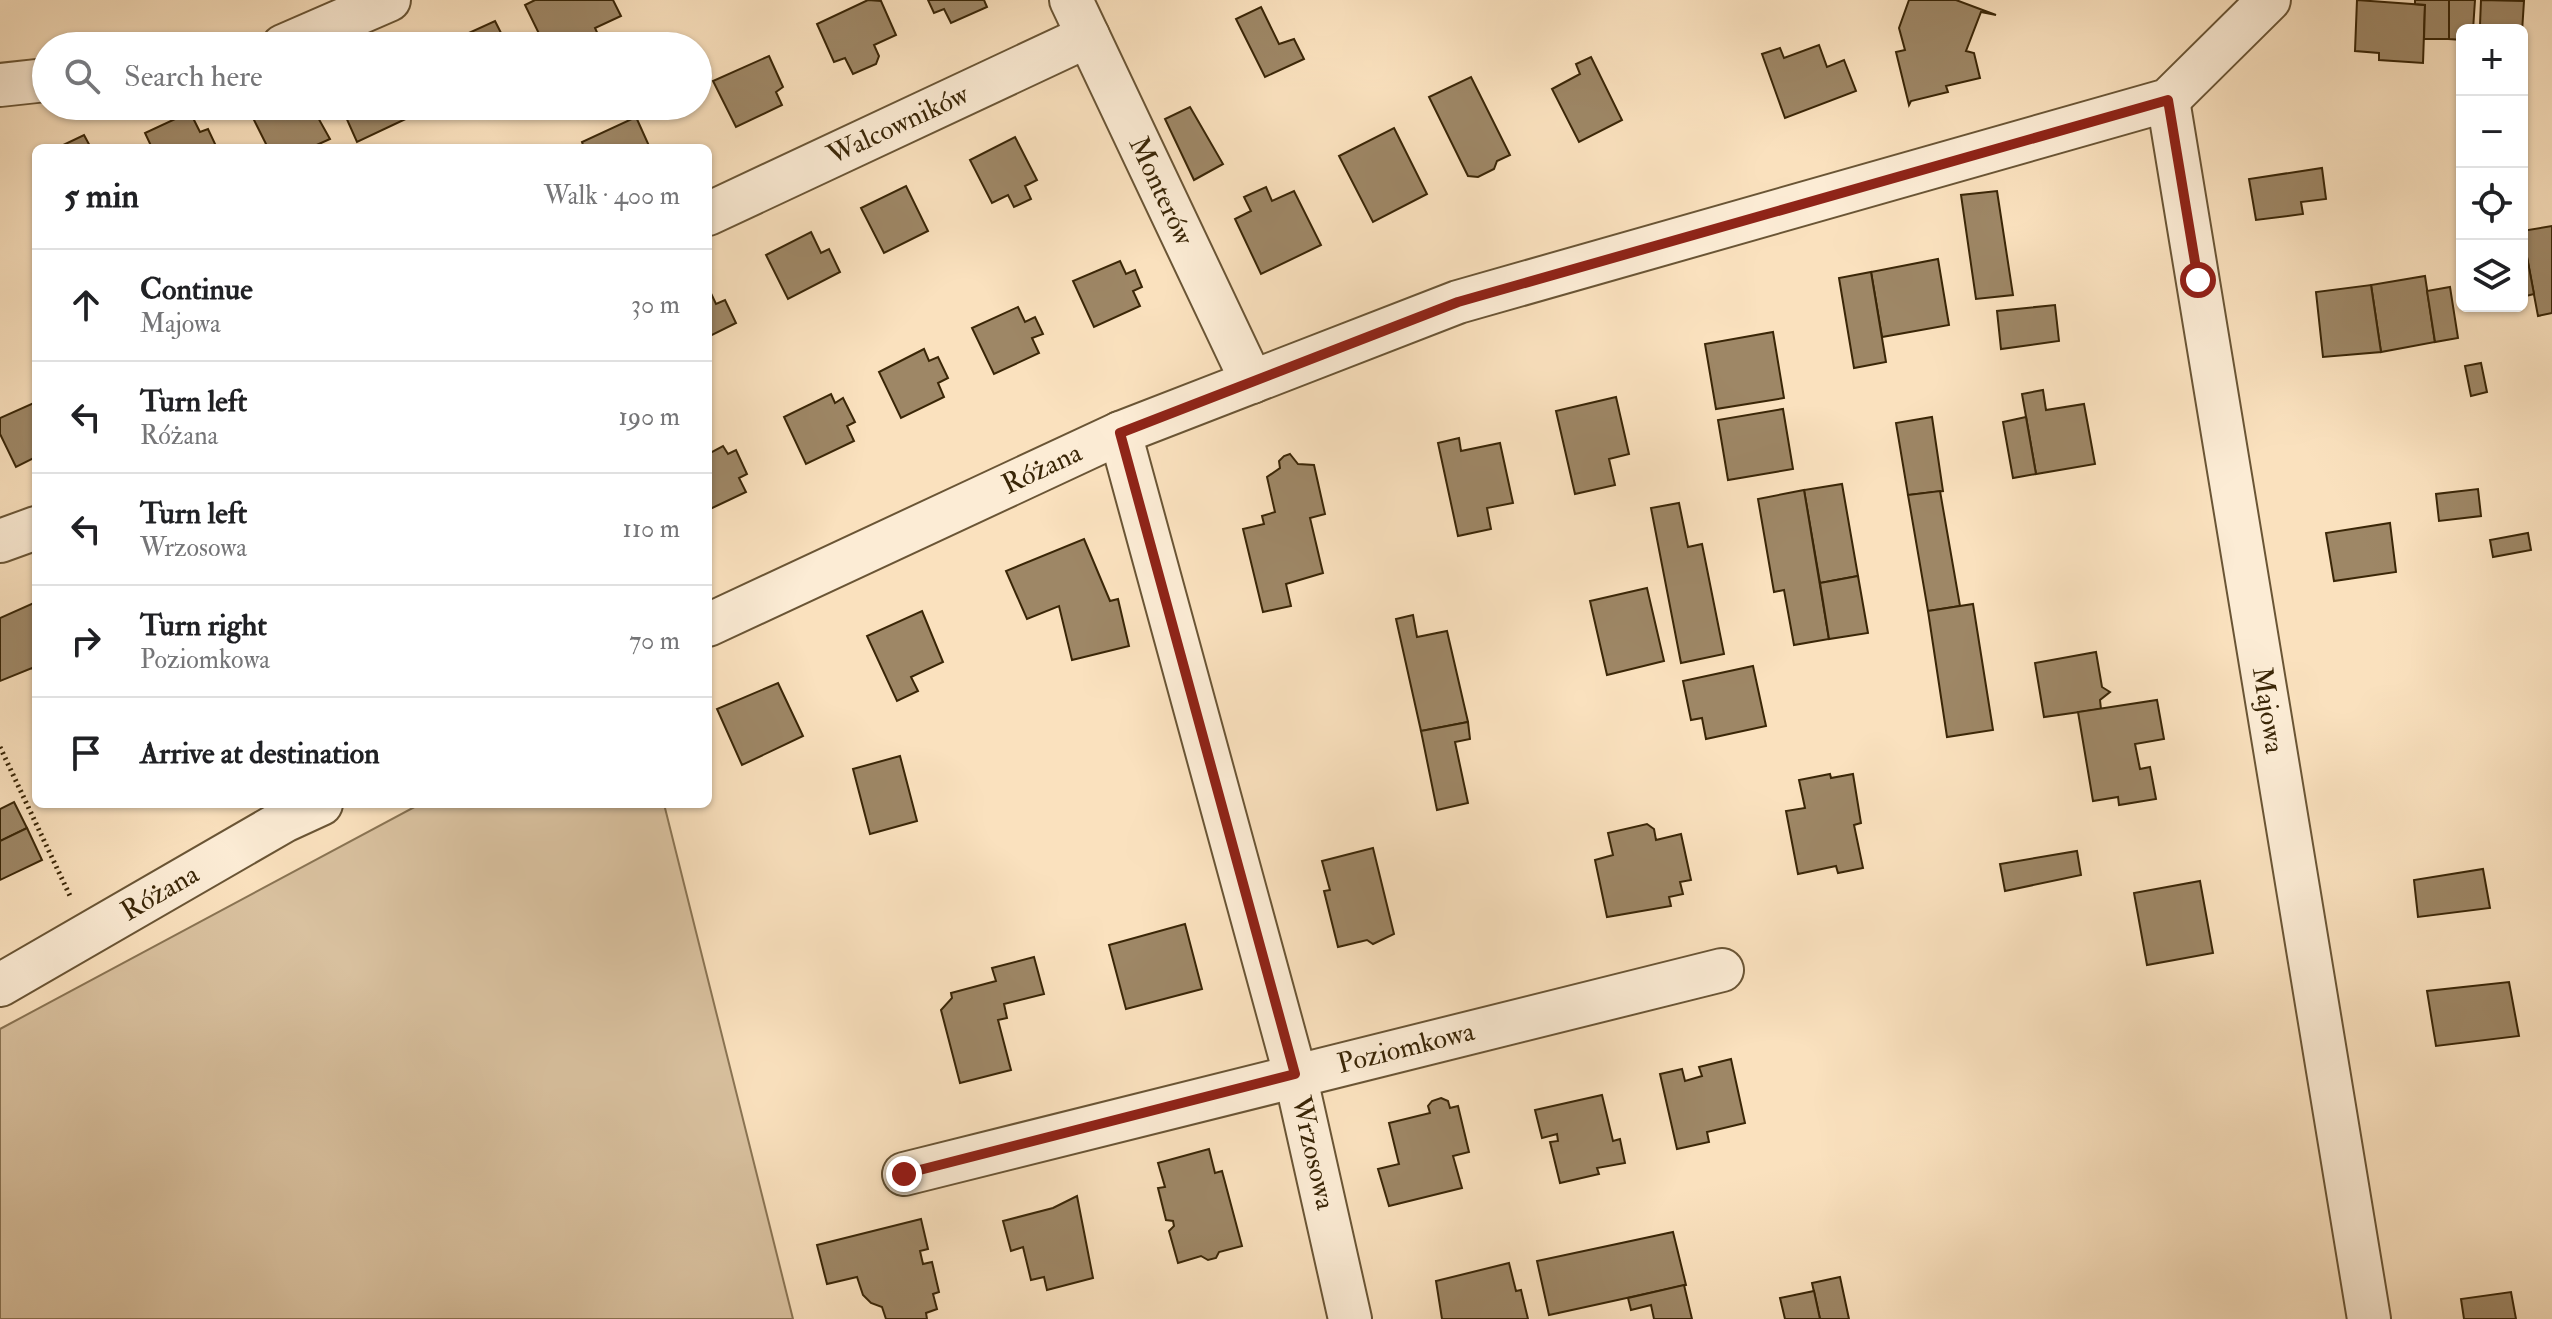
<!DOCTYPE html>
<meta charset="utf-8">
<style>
body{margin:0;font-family:"IM FELL Double Pica",serif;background:#f2f2f2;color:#202124}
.controls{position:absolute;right:24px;top:24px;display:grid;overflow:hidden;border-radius:12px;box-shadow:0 2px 6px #0004}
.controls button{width:72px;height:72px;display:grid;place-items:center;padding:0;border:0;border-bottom:2px solid #e0e0e0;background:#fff;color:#202124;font:40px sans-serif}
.stop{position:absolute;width:24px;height:24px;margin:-18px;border:6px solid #8f2418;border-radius:50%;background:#fff}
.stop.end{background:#8f2418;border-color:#fff;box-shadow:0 2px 8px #0008}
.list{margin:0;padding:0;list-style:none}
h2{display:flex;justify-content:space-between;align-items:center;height:104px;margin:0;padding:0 32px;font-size:34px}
h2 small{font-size:26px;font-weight:400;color:#757577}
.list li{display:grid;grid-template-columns:52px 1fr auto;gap:24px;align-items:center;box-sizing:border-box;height:112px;padding:0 32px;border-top:2px solid #e0e0e0}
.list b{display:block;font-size:30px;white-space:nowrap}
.list p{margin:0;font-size:26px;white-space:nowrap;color:#757577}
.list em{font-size:26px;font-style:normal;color:#757577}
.icon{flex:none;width:44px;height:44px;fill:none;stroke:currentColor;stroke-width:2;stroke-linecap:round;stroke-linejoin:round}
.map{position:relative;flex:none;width:2552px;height:1319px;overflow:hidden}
.search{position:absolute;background:#fff;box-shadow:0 2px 6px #0004;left:32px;top:32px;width:680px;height:88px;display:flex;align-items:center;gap:20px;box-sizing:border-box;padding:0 28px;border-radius:44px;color:#757577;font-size:30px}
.panel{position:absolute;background:#fff;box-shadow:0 2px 6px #0004;left:32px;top:144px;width:680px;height:664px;border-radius:12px}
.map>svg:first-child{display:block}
</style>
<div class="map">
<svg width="2552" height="1319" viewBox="0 0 2552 1319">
<rect width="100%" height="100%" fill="#fae1be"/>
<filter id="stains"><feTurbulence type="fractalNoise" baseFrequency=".0025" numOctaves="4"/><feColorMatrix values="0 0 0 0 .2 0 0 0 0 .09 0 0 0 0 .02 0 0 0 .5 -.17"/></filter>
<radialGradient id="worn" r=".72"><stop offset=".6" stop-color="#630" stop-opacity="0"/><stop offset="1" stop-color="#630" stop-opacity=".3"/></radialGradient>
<path fill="#d9c19f" stroke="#8a7453" stroke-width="2" d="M420,804H664L793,1319H0V1029Z"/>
<g fill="#9e8766" stroke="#3a2607" stroke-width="2">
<path d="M535,0H613L621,16L595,28L601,41L592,46H545L525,5Z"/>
<path d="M868,0L881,1L896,35L874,45L879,56L876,64L853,74L845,58L834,62L817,24Z"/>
<path d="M928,0H984L987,7L951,23L944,9L934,13Z"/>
<path d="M1909,0H1956L1996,15L1981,12L1966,51L1974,53L1980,78L1946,86L1948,92L1911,101L1909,105L1896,52L1905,50L1899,28Z"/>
<path d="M2357,0L2425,5L2423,63L2379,60V53L2355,51Z"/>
<path d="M2415,0H2449V39H2424L2425,5L2415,4Z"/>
<path d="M2449,0H2475L2473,30H2462V40L2449,39Z"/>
<path d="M2481,0L2524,1L2522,32L2489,30L2490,25H2480Z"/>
<path d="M1261,7L1279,44L1294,39L1304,59L1265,77L1236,19Z"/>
<path d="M495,21L505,41L514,37L519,46H451L449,42Z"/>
<path d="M1819,45L1827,67L1844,60L1856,91L1785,118L1762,54L1780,48L1784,58Z"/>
<path d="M769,56L783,87L776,92L782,105L736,127L713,81Z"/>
<path d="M1591,57L1622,120L1579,142L1552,89L1580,74L1576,64Z"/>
<path d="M1471,77L1510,155L1497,161L1494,169L1478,177L1468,176L1429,97Z"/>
<path d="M280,106H302L308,118L316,114L330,139L310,148H268L253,118Z"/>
<path d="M341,106H431V107L357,142Z"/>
<path d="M1190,107L1223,164L1194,180L1165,119Z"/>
<path d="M190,112L200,132L208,129L216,146L152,148L145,133Z"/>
<path d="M636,117L650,148H584L582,142Z"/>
<path d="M1394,128L1427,194L1373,222L1339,156Z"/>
<path d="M84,135L91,148H57Z"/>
<path d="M1015,137L1037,180L1025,186L1031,199L1014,207L1008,195L992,203L970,160Z"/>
<path d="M2322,168L2326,199L2301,202L2303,214L2256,220L2249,179Z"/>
<path d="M906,186L928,231L884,253L861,208Z"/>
<path d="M1266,187L1272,201L1294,191L1321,245L1261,274L1235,219L1251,211L1244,197Z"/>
<path d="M1997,191L2013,295L1976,299L1961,195Z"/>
<path d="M2552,226V313L2538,316L2522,231Z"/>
<path d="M2522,230L2534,294L2522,297Z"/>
<path d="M811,232L821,253L829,249L840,272L788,299L766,255Z"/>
<path d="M1938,259L1949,325L1882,337L1871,272Z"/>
<path d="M1120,261L1126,274L1135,270L1142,287L1133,291L1140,306L1094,327L1073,281Z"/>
<path d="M1871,272L1886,362L1854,368L1839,278Z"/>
<path d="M2425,276L2435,342L2381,352L2371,285Z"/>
<path d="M2371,285L2381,352L2323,357L2316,292Z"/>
<path d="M708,287L716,304L725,300L736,323L708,337Z"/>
<path d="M2450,287L2458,338L2435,342L2427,291Z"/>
<path d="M2055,305L2059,341L2001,349L1997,311Z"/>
<path d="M1018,307L1025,322L1035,317L1043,334L1032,338L1039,353L994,374L972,328Z"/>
<path d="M1773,332L1784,398L1716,409L1705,344Z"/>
<path d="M924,349L929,361L938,357L948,378L938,383L944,397L901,418L879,372Z"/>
<path d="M2481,363L2487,392L2471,396L2465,366Z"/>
<path d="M2043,390L2046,410L2084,404L2095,464L2036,474L2022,394Z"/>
<path d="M831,394L835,403L843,398L855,422L847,426L854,441L806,464L784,417Z"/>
<path d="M1616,397L1629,454L1609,459L1615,485L1575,494L1556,411Z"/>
<path d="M36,402V457L16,467L0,434V418Z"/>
<path d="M1783,409L1793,469L1728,480L1718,420Z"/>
<path d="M1932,417L1943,491L1908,495L1896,423Z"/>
<path d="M2026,417L2036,474L2013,478L2003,422Z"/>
<path d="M1459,438L1461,451L1500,443L1513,503L1487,508L1491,529L1458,536L1438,443Z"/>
<path d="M723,446L728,454L736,450L747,474L739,478L746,492L708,510V454Z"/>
<path d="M1290,454L1298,464L1314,465L1325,514L1310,518L1323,573L1286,584L1291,606L1263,612L1243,529L1264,524L1262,516L1275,512L1267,477L1280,468L1279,461L1284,456Z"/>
<path d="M1842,484L1858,576L1820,583L1804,490Z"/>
<path d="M2478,489L2481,516L2439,521L2436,494Z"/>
<path d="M1804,490L1829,639L1794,645L1784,590L1774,592L1758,499Z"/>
<path d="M1940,491L1960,606L1928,611L1908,495Z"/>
<path d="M1679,503L1688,547L1702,544L1724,654L1681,663L1651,508Z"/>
<path d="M2390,523L2396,572L2334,581L2326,533Z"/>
<path d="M2528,533L2531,550L2493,557L2490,540Z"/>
<path d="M1084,539L1110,601L1118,599L1129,646L1072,660L1059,606L1027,619L1006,571Z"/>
<path d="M1858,576L1868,633L1829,639L1820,583Z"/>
<path d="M1647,588L1664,661L1607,675L1590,601Z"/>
<path d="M36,602V675L32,668L0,681V618Z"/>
<path d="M1973,604L1993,730L1947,737L1928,611Z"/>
<path d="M922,611L943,662L911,677L918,691L897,701L867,636Z"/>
<path d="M1413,615L1417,637L1447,631L1468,722L1421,731L1396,619Z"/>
<path d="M2096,652L2102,687L2110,692L2100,700L2101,709L2044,717L2035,663Z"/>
<path d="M1753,666L1766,726L1706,739L1702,718L1691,720L1683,681Z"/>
<path d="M778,683L803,736L742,765L717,709Z"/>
<path d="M2157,700L2164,739L2135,744L2140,769L2150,767L2156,799L2119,805L2118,797L2093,801L2078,712Z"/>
<path d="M1468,722L1470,739L1455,742L1468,803L1437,810L1421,731Z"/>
<path d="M900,756L917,821L870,834L853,769Z"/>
<path d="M1830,774L1831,778L1853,774L1861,823L1854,825L1863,868L1838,873L1836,866L1798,874L1786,811L1805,808L1799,780Z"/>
<path d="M14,802L27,828L0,841V809Z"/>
<path d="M1647,824L1654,829L1656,840L1681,834L1691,880L1680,882L1683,894L1669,897L1671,906L1607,917L1595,860L1613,855L1608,833Z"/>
<path d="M27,828L42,860L0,880V841Z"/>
<path d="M1373,848L1394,934L1373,944L1367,940L1338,947L1324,891L1330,890L1322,861Z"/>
<path d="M2077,851L2081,875L2005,891L2000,864Z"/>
<path d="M2483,869L2490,908L2418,917L2414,880Z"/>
<path d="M2200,881L2213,953L2147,965L2134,893Z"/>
<path d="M1185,924L1202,989L1126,1009L1109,945Z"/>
<path d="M1034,957L1044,994L1004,1004L1007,1018L998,1020L1011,1070L960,1083L941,1010L952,998L951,993L996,981L992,968Z"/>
<path d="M2509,982L2519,1036L2436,1046L2427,991Z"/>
<path d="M1731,1059L1745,1123L1707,1132L1709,1142L1677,1149L1660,1074L1682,1069L1685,1081L1702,1076L1699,1067Z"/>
<path d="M1602,1095L1613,1141L1620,1139L1625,1163L1597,1168L1599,1174L1560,1183L1550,1142L1558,1141L1557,1134L1542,1138L1535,1110Z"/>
<path d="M1441,1098L1448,1101L1450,1108L1458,1106L1469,1152L1453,1156L1462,1188L1389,1206L1378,1169L1399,1164L1389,1123L1430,1113L1428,1106L1432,1101Z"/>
<path d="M1209,1149L1215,1173L1222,1171L1242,1246L1219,1252L1216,1258L1208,1260L1201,1256L1178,1263L1169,1231L1174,1226L1173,1221L1166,1220L1158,1188L1165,1187L1158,1163Z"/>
<path d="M1077,1196L1093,1278L1047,1290L1044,1277L1031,1280L1023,1247L1011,1251L1003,1221L1053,1208Z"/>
<path d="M921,1219L928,1249L920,1251L923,1264L932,1262L939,1292L933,1294L937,1309L926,1313L927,1319H886L882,1307L871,1303L863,1295L857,1277L827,1284L817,1245Z"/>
<path d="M1673,1232L1686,1285L1549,1315L1537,1261Z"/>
<path d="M1509,1263L1516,1291L1521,1290L1528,1319H1442L1436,1281Z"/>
<path d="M1840,1277L1849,1319H1820L1812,1283Z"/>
<path d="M1684,1285L1692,1319H1654L1651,1305L1631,1310L1628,1298Z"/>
<path d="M1814,1291L1820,1319H1785L1780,1298Z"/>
<path d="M2511,1292L2516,1319H2464L2461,1299Z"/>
</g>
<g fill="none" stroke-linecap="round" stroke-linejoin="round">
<defs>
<g id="street">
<path d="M1071,0L1252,382"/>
<path d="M283,46L389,0"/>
<path d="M0,85L46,80"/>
<path d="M2168,100L2369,1319"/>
<path d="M708,214L1088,36"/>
<path d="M1120,433L1295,1074L1350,1319"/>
<path d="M0,541L36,528"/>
<path d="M708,625L1120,433L1458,302L2168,100L2269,0"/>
<path d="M0,985L284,821L321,804"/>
<path d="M904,1174L1722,970"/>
</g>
</defs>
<use href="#street" stroke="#6a5535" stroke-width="46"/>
<path stroke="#3a2607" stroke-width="5" stroke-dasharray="2 4" stroke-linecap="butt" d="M0,747L71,898"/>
<use href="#street" stroke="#fcecd5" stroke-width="42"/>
</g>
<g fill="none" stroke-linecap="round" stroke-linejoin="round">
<path stroke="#8f2418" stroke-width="10" d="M904,1174L1295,1074L1120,433L1458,302L2168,100L2198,280"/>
</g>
<g text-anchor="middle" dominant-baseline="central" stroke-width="6" stroke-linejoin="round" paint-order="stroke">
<g font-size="28" fill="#3a2607" stroke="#fcecd5">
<text transform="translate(898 125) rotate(-25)">Walcowników</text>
<text transform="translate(1161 191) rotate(65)">Monterów</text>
<text transform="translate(1042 469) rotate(-25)">Różana</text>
<text transform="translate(2268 710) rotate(81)">Majowa</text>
<text transform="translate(160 893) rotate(-30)">Różana</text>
<text transform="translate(1406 1048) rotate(-14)">Poziomkowa</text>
<text transform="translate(1313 1153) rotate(77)">Wrzosowa</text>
</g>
</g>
<rect width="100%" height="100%" filter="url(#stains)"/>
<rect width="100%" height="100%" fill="url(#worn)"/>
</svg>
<div class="controls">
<button>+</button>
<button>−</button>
<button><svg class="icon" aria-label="locate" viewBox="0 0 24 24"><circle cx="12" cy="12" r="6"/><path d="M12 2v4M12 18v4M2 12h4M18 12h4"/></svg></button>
<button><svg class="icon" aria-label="layers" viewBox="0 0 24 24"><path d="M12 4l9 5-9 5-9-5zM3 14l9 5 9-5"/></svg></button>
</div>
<div class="stop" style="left:2198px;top:280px"></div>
<div class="stop end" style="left:904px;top:1174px"></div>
<div class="search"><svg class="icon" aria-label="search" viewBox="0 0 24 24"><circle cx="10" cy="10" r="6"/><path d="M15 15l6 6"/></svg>Search here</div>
<section class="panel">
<h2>5 min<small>Walk · 400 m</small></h2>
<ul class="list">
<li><svg class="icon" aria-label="ahead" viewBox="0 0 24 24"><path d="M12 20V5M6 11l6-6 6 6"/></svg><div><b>Continue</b><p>Majowa</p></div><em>30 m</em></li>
<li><svg class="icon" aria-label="left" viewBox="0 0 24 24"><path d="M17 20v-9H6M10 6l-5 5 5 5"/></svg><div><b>Turn left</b><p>Różana</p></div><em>190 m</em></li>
<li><svg class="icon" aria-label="left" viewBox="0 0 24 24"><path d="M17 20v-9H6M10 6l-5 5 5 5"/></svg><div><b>Turn left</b><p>Wrzosowa</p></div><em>110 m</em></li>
<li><svg class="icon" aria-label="right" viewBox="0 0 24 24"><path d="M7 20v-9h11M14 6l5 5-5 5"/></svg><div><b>Turn right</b><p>Poziomkowa</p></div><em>70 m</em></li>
<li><svg class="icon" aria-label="arrive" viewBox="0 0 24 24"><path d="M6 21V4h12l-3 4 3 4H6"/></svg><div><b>Arrive at destination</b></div></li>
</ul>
</section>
</div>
